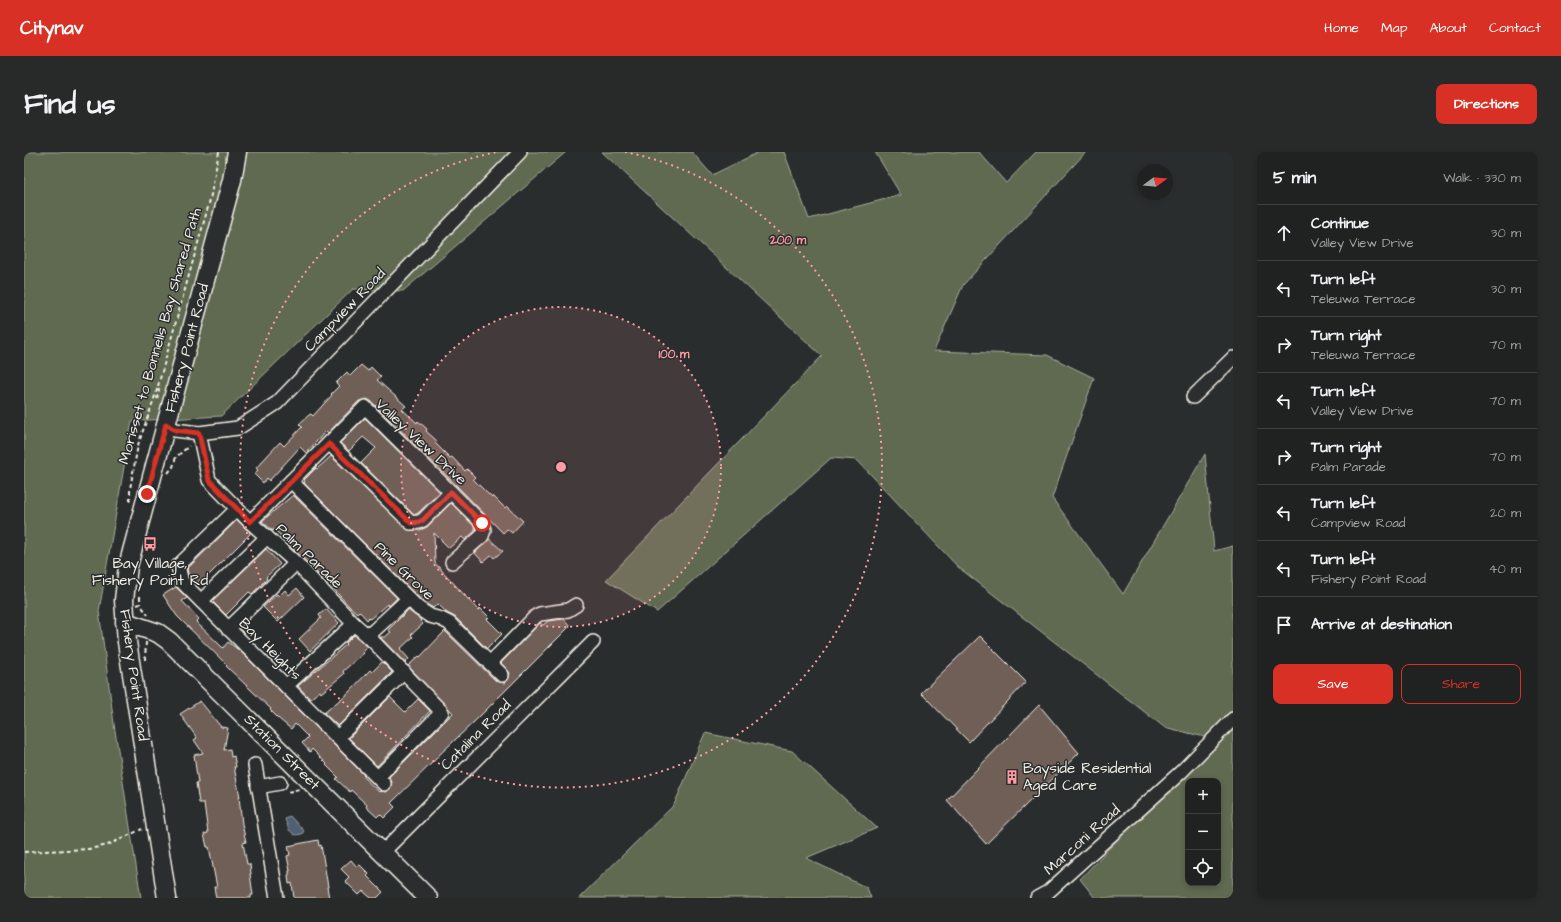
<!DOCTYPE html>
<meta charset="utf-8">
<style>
body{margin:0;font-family:"Architects Daughter",sans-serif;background:#282a2a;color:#f1f3f6}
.controls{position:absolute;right:12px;bottom:12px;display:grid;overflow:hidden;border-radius:8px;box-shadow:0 2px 6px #0003}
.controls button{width:36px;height:36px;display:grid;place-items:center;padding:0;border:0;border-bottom:1px solid #3d3f40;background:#202222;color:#f1f3f6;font:20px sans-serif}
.compass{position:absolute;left:1113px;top:12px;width:36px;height:36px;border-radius:50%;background:#202222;box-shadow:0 2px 6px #0003;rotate:74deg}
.stop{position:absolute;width:12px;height:12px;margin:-9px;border:3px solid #d93025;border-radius:50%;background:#fff}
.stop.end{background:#d93025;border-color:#fff;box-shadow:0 1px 4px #0008}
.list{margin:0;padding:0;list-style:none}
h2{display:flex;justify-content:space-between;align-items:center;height:52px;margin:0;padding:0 16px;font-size:17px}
h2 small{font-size:13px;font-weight:400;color:#a2a4a5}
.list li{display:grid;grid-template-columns:26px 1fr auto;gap:12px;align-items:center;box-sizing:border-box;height:56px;padding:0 16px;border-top:1px solid #3d3f40}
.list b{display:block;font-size:15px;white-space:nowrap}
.list p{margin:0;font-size:13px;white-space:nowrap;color:#a2a4a5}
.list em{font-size:13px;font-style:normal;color:#a2a4a5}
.actions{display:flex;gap:8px;padding:12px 16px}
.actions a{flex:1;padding:9px 0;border:1px solid #d93025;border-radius:8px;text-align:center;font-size:14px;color:#d93025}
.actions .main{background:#d93025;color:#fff}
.icon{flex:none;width:22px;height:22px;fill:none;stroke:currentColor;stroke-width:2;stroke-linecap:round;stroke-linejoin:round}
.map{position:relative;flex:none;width:1209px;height:746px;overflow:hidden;border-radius:8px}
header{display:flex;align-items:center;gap:24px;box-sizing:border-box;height:56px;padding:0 20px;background:#d93025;color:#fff}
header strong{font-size:19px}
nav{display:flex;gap:22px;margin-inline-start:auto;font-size:14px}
.intro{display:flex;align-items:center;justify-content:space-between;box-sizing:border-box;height:96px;padding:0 24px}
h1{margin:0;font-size:28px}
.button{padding:10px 18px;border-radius:8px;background:#d93025;color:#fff;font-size:14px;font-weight:700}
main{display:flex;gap:24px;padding:0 24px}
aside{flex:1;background:#202222;border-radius:8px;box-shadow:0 2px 6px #0003}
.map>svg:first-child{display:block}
</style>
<header>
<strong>Citynav</strong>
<nav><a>Home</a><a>Map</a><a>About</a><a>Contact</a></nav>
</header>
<div class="intro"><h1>Find us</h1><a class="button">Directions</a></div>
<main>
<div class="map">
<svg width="1209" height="746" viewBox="0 0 1209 746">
<rect width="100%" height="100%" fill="#2a2d2e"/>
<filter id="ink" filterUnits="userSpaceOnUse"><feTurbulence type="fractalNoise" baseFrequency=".025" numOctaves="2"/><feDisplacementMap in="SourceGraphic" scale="8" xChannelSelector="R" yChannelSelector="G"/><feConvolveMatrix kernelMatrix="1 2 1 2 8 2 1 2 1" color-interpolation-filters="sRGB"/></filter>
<g filter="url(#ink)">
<g fill="#5e6a51" stroke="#a9ae9c" fill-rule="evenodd">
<path d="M0,0H542L379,139L329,137L197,264L108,269L75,459L90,572L117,746H0Z"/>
<path d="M578,0H668L688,23L735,0H760L785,67L877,43L851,0H955L982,31L1012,0H1062L939,133L910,199L1023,203L1070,226L1028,346L1099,442L1181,302L1190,399L1209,394V746H1071L1056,727L1189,587L1140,575L934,415L833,308L807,306L633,460L582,428L798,204ZM1164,629H1194V731H1164Z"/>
<path d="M681,581L768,599L853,676L782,706L843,736L847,746H555L650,653Z"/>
</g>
<path fill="#4f6172" stroke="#919ba1" d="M266,664L280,679L278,682L271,683L265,678L261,667Z"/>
<g fill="#6f5e57" stroke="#f4f1e8">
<path d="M337,213L344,219L347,215L357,225L353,228L382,254L378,257L393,271L394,269L403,277L402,279L413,289L411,291L426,306L428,305L441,319L443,317L451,325L449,327L468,346L469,344L481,356L483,354L499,369L488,381L483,377L479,381L437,338L347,249L343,247L335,249L304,281L302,279L282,301L276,295L245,329L243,326L239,331L230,322L234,318L232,316L256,290L260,294L278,275L275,272L285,263L287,262L289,264L308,243L307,242L315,234L312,231L323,220L326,224Z"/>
<path d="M341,266L416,340L394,361L390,363L337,311L352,296L339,285L325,299L316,291Z"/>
<path d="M307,304L384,378H396L403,375L427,351L451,375V379L441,388L438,385L425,396L410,381L411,411L454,458L456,456L465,465L463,467L478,482L463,497L431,465L423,461L414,452L409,456L399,450L280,331L281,330L280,328L292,316L293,317Z"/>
<path d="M269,343L373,446L365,454L363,452L346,467L345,466L343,468L335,459L333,461L325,454L304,431L303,432L278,405L262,391L263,390L250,377L249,379L238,369Z"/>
<path d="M213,368L226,380V382L179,429L177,427L172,432L165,426L163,417Z"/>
<path d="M465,387L479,399L470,406L467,403L459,410L451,401Z"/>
<path d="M242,397L256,412L242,425L243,427L228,442L225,440L202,463L188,449Z"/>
<path d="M152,435L163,446L158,449L175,467L172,470L199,496L204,490L216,499L341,624L340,626L355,640L356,639L362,640L366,637L368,630L365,625L429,561L384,514L395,504L396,505L421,479L472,529L480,531L484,528L486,521L477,511L516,471L519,473L524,469L540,467L546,474L452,568L414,604V605L367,651L371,655L360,666L356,662L353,665L342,655L343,653L327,638L326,640L312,627L314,625L302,613L303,612L288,597L286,600L278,591L284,585L271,572L267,577L255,567L246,558L247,557L202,514L203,513L153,464L139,443Z"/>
<path d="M273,436L280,445L254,470L239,455L253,442L255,444L261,438L265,443Z"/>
<path d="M302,457L315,471L286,499L275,487L297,466L295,463Z"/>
<path d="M384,458L397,468L396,469L399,472L387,483L389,485L376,497L385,507L381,511L356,485H361L367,480L364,478Z"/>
<path d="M330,483L344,495L339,500L340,501L319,519L320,522L297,541L296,539L286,547L274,534L323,492L322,491Z"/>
<path d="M956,484L1002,530L945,590L897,541Z"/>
<path d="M358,510L368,520L314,574L300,561L324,541L346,518L348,520Z"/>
<path d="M366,545L381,560L394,547L406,559L353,614L325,586Z"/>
<path d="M176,549L197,575L204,576L200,598L206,597L207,605L210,604L212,615H210L216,645H215L218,672L222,690L219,691L223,712H226L227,722H226L229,743H227V746H192L190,735H193L185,695H183L180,682L184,681L180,651H175L172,631H174L170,603L179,601L170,588L173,586L156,562Z"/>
<path d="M1015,553L1055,601L962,692L923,648Z"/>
<path d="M294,688L295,694L297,693L304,735H303L305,746H270L268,731L265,732L264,723H265V719H266L263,704L266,703L264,694Z"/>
<path d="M327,708L333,715L336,713L345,722L343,724L359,740L353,746H347L339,739L335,743L321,729L325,725L317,717Z"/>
</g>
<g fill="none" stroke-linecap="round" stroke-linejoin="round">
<defs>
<g id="street">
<path d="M1169,245L1209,206"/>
<path d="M142,272L151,278L175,281L214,276L253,251L496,0"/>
<path d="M175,281L185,328L226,370L272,411L330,472L344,484L418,560L354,625"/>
<path d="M305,291L387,371L395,370L399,368L427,340"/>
<path d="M267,329L394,456L406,464L417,467L425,471L478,523"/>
<path d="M213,357L154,414L158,430L360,632"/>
<path d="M226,370L341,255L458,371L460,378L458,384L428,410"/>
<path d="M177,449L243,385"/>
<path d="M204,477L272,411"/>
<path d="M344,484L384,447"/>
<path d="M466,511L512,464L516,462L544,458L552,453"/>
<path d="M262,534L330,472"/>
<path d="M314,585L380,520"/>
<path d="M231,613L253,746"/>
<path d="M234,635L256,631"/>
<path d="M359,700L569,490"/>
<path d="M1013,746L1024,740L1157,620L1209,567"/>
</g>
<g id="secondary">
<path d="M101,470L134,481L145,489L404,746"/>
<path d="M143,746L103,490L100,448L104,414L208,28L213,0"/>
</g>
</defs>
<use href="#street" stroke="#f4f1e8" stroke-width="16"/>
<use href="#secondary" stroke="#f4f1e8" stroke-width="21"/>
<g stroke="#f4f1e8" stroke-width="2" stroke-dasharray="4 3" stroke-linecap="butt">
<path d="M133,247L136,233"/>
<path d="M144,321L149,315L152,305L165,294"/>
<path d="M106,349V337L114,293L132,241L186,48L195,0"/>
<path d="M116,444V452"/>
<path d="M113,453L116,452L124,463"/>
<path d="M121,508L122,490"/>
<path d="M264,640L275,637"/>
<path d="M0,700L65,697L84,693L118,677"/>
</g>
<use href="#street" stroke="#2a2d2e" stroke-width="13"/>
<use href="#secondary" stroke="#2a2d2e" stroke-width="18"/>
</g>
</g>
<g fill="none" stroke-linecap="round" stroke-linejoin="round" filter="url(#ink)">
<path stroke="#d93025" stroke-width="5" d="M123,342L142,272L151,278L175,281L185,328L226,370L305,292L387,371L395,370L399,368L427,340L458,371"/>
</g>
<circle cx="537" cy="315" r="160" fill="#ff9aa2" fill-opacity=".12"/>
<g fill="none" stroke="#ff9aa2" stroke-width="2" stroke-dasharray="2 4">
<circle cx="537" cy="315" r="160"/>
<path d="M601 0A321 321 0 1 1 473 0"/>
</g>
<defs>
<symbol id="bus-bare" viewBox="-9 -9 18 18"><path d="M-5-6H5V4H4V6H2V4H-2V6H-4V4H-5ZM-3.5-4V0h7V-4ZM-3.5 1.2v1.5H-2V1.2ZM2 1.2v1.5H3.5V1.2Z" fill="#ff9aa2" stroke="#2a2d2e" stroke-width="2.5" paint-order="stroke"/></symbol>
<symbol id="building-bare" viewBox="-9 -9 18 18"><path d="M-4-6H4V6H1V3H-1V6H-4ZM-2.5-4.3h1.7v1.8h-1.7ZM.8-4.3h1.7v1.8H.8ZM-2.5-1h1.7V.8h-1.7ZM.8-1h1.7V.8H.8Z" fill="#ff9aa2" stroke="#2a2d2e" stroke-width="2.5" paint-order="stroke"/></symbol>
</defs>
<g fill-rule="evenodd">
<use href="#bus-bare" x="116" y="382" width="20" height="20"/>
<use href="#building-bare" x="978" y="615" width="20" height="20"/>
</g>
<g text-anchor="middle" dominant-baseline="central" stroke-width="3" stroke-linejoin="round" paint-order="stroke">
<g font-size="15" fill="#f4f1e8" stroke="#2a2d2e">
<text transform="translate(321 158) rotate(-46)">Campview Road</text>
<text transform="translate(136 184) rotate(-74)">Morisset to Bonnells Bay Shared Path</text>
<text transform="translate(163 196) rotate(-75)">Fishery Point Road</text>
<text transform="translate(397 290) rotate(43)">Valley View Drive</text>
<text transform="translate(285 404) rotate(44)">Palm Parade</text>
<text transform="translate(380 419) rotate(44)">Pine Grove</text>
<text transform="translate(246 497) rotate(45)">Bay Heights</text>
<text transform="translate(110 523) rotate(82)">Fishery Point Road</text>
<text transform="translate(452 583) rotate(-45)">Catalina Road</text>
<text transform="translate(258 600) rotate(45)">Station Street</text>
<text transform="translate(1058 688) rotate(-42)">Marconi Road</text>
</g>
<g font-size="15" fill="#f4f1e8" stroke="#2a2d2e">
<text x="126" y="411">Bay Village,<tspan x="126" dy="17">Fishery Point Rd</tspan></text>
<text x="999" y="616" text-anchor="start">Bayside Residential<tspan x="999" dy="17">Aged Care</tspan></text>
</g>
</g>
<circle cx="537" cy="315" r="6" fill="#ff9aa2" stroke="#2a2d2e" stroke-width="2"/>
<g font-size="12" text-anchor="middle" font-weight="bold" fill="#ff9aa2" stroke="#2a2d2e" stroke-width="3" stroke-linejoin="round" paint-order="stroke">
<text x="764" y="92">200 m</text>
<text x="650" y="206">100 m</text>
</g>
</svg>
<div class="controls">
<button>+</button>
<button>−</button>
<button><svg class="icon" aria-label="locate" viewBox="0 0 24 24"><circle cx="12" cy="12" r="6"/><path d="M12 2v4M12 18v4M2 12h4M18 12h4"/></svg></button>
</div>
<svg class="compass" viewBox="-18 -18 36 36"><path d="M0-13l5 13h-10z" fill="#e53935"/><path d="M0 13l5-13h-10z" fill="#a2a4a5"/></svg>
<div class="stop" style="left:458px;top:371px"></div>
<div class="stop end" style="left:123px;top:342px"></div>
</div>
<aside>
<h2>5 min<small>Walk · 330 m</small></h2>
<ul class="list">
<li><svg class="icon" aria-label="ahead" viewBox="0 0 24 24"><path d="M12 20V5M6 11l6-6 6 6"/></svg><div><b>Continue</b><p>Valley View Drive</p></div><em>30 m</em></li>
<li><svg class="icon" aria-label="left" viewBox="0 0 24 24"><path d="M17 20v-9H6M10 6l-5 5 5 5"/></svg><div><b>Turn left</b><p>Teleuwa Terrace</p></div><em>30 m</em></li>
<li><svg class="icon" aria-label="right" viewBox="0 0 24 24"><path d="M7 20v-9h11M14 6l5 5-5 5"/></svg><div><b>Turn right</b><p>Teleuwa Terrace</p></div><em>70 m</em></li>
<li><svg class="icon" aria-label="left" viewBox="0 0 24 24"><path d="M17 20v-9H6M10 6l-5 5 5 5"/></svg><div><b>Turn left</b><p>Valley View Drive</p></div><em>70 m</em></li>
<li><svg class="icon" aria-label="right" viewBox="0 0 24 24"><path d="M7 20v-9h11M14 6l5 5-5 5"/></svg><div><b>Turn right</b><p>Palm Parade</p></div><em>70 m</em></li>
<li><svg class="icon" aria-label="left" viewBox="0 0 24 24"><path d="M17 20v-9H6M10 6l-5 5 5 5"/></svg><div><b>Turn left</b><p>Campview Road</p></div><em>20 m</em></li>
<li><svg class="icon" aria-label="left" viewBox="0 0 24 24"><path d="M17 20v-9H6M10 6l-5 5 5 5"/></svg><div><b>Turn left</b><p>Fishery Point Road</p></div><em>40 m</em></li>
<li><svg class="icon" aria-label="arrive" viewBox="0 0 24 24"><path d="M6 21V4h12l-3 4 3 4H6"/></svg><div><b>Arrive at destination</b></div></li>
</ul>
<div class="actions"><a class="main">Save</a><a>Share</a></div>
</aside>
</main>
